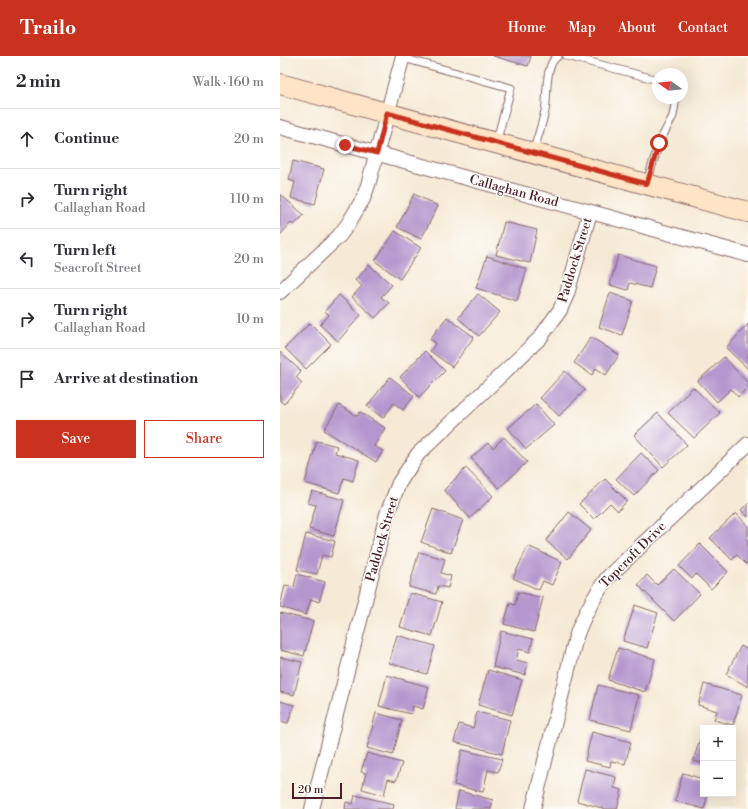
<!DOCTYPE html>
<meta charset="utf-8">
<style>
body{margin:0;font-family:"Libre Bodoni",serif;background:#f7f7f7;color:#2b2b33}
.controls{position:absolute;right:12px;bottom:12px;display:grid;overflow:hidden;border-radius:0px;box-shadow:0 4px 16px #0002}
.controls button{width:36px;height:36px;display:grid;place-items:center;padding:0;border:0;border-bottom:1px solid #e1e1e2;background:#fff;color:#2b2b33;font:20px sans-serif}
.compass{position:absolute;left:372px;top:12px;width:36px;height:36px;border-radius:50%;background:#fff;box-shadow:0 4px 16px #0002;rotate:285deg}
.scale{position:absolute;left:12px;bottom:10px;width:50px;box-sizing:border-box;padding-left:4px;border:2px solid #4a1f2b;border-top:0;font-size:11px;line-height:14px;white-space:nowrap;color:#4a1f2b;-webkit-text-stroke:3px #fdfcf7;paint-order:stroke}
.stop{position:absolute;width:12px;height:12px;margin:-9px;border:3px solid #c8321e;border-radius:50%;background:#fff}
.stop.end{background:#c8321e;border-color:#fff;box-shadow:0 1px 4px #0008}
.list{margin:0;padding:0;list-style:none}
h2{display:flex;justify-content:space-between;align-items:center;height:52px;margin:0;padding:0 16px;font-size:17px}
h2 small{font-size:13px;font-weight:400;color:#7c7c81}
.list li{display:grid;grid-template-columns:26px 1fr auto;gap:12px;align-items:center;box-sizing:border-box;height:60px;padding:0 16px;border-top:1px solid #e1e1e2}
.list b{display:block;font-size:15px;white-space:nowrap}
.list p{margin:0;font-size:13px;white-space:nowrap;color:#7c7c81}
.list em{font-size:13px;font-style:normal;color:#7c7c81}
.actions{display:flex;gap:8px;padding:12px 16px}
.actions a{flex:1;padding:9px 0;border:1px solid #c8321e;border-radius:0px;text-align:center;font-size:14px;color:#c8321e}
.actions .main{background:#c8321e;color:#fff}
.icon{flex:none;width:22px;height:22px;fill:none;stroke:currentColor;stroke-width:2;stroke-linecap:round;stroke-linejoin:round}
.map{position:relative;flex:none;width:468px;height:753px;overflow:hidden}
header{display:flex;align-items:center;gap:24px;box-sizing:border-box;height:56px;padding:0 20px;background:#c8321e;color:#fff}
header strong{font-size:19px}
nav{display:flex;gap:22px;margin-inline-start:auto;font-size:14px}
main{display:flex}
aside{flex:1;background:#fff}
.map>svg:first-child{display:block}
</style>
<header>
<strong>Trailo</strong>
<nav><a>Home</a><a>Map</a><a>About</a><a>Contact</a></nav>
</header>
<main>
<aside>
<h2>2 min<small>Walk · 160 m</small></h2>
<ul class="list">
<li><svg class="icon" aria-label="ahead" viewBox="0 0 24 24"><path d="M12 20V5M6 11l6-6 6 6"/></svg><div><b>Continue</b></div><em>20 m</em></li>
<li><svg class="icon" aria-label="right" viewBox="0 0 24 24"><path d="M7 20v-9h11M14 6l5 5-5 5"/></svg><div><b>Turn right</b><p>Callaghan Road</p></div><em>110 m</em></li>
<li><svg class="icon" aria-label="left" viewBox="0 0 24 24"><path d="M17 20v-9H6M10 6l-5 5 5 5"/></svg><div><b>Turn left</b><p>Seacroft Street</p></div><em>20 m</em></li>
<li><svg class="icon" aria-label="right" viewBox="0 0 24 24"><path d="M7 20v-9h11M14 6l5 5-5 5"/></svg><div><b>Turn right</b><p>Callaghan Road</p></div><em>10 m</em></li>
<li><svg class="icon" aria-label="arrive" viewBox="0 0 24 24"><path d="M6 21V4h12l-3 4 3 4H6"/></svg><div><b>Arrive at destination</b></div></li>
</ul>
<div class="actions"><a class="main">Save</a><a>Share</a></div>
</aside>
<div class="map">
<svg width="468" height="753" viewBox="0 0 468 753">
<rect width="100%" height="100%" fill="#fdfcf7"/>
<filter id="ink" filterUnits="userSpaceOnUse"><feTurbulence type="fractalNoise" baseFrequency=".025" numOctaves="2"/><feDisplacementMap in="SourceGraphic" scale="8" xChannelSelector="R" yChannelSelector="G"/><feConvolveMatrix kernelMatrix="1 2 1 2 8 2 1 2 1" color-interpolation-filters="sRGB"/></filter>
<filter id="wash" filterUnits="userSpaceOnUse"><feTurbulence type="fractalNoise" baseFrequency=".012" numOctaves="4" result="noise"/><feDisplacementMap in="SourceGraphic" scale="16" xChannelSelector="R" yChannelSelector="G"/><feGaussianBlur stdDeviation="0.9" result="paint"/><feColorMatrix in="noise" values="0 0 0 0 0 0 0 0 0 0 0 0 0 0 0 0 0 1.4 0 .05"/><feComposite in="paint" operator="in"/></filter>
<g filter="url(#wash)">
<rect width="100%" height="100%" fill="#f6ead6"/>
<g id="blocks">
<g fill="#b597cf">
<path d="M213,0H251L248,10Z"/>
<path d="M13,105L44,113L35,148L11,142L15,126L9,124Z"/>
<path d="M0,138L24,159L14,169L11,167L0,179Z"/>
<path d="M134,138L158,150L141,183L117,171Z"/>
<path d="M224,166L257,174L250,207L216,199Z"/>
<path d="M115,175L141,192L120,223L95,205Z"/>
<path d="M338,199L376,210L370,232L350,227L348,234L330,229Z"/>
<path d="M207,200L247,213L237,245L196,232Z"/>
<path d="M89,209L112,229L101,241L109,247L95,262L72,241L82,230L75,224Z"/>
<path d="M330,237L353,245L342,279L319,271Z"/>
<path d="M198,238L220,256L199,280L178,262Z"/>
<path d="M59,239L81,259L58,285L40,269L49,259L45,255Z"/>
<path d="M167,261L194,281L172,311L150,295L156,287L150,283Z"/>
<path d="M30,267L51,288L26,313L5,292Z"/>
<path d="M468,268V313L446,292Z"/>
<path d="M311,281L339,299L326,319L316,312L312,319L294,307Z"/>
<path d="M145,295L165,315L139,341L120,321Z"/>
<path d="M0,296L21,315L16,321L22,327L4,348L0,345Z"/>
<path d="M444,301L468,327V331L458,341L451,333L437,346L418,325Z"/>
<path d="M285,315L305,334L279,360L260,342Z"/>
<path d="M110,321L134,340L123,354L114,347L103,362L87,350Z"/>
<path d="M413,331L440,357L414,382L388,357Z"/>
<path d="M256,348L274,369L246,393L228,372Z"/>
<path d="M59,349L77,360L80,356L105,372L94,390L103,395L96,406L44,374Z"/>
<path d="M378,357L407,389L383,411L354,379Z"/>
<path d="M224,381L247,406L219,432L191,402L208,387L213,392Z"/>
<path d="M37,385L57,390L55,397L79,404L73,425L64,422L59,437L25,427Z"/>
<path d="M361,397L379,414L354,440L336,423Z"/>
<path d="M186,412L213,440L190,462L164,434Z"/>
<path d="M325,423L347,445L338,455L330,447L314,463L299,448Z"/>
<path d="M32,435L64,444L54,480L29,473L36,449L28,447Z"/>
<path d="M468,447V461L461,454Z"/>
<path d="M153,453L183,464L171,497L141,486Z"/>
<path d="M289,456L311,474L288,503L266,485Z"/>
<path d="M456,457L468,470V480L466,482L468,485V506L466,508L457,499L452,504L430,482Z"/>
<path d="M26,478L55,485L51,501L42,499L37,518L17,514Z"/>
<path d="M420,488L448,516L431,533L416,518L412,523L399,510Z"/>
<path d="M248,490L282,506L272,529L263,525L259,534L233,522Z"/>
<path d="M139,496L165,503L161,517L171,520L168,532L158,530L156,538L129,531Z"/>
<path d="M394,513L420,538L394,565L358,529L367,519L377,529Z"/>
<path d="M17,518L45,526L39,546L31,543L26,559L0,551L5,529L14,531Z"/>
<path d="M238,536L263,542L254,576L224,568L230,547L235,549Z"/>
<path d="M130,537L162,546L152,580L120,571Z"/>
<path d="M355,549L378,557L367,592L343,585Z"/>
<path d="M0,557L33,565L24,600L0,594Z"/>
<path d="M221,575L253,583L250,596L239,593L236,604L248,607L245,619L213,611Z"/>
<path d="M117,579L155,590L147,618L109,607Z"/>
<path d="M461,590L468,594V631L446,618Z"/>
<path d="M338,592L375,603L365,636L328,624Z"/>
<path d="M0,601L22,606L14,639L0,636Z"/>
<path d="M208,614L242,624L232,659L198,649Z"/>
<path d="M107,619L149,631L143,653L133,650L131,658L99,650Z"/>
<path d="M424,628L462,639L453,669L434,664L437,655L418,649Z"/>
<path d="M318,629L359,639L351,674L310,664Z"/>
<path d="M0,645L14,649L8,667L0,665Z"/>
<path d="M197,656L230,664L222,698L174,686L179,668L193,672Z"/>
<path d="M96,657L122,664L113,699L87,692Z"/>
<path d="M423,674V707L413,705Z"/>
<path d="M312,676L351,686L345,708L331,705L330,711L305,705Z"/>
<path d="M182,694L222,703L218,716L208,714L203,736L174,729Z"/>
<path d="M87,697L122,707L116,725L108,723L104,739L82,733L86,717L81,716Z"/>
<path d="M305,713L336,721L334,732L342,734L337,753H326L297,745Z"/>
<path d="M403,717L423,723V738H428L424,753L395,745Z"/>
<path d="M179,735L213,744L211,753H175Z"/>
<path d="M75,739L114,748L113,753H65L66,746L73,748Z"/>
</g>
</g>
</g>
<g filter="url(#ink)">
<use href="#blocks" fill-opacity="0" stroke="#866667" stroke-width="1"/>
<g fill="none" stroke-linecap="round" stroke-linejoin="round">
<defs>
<g id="service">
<path d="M287,0L378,24"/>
<path d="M123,2L231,32L216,87"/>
<path d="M253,97C257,83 262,69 265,55C268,41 264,8 278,0"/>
<path d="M367,126L379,87L393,60L396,42"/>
</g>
<g id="minor">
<path d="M0,71L468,199"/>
<path d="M0,236L59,180L68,168L83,143L88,129L123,0"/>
<path d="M32,753L107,458L119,427L138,398L260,282L280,254L287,238L310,156"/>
<path d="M253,753L296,581C303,560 314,541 327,522L468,388"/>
</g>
<path id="secondary" d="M0,28L468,156"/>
</defs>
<use href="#service" stroke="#866667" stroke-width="9"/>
<use href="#minor" stroke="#866667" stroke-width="16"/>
<use href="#secondary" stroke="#866667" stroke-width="22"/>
<use href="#service" stroke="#fff" stroke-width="7"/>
<use href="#minor" stroke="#fff" stroke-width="14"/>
<use href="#secondary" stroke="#ffe4c6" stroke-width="20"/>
</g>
</g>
<g fill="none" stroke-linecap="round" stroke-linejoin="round" filter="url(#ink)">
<path stroke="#c8321e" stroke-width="5" d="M65,89L97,97L107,57L367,128L379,87"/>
</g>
<g text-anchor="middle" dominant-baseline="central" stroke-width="3" stroke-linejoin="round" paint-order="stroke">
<g font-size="13" fill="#4a1f2b" stroke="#fdfcf7">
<text transform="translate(234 135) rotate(15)">Callaghan Road</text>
<text transform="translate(295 204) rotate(-73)">Paddock Street</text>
<text transform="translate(102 483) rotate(-74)">Paddock Street</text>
<text transform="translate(353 499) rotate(-45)">Topcroft Drive</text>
</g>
</g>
</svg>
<div class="controls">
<button>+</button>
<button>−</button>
</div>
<svg class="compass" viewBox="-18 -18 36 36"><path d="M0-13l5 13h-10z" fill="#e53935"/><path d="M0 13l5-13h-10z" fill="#7c7c81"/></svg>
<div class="scale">20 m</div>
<div class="stop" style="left:379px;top:87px"></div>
<div class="stop end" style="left:65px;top:89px"></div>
</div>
</main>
